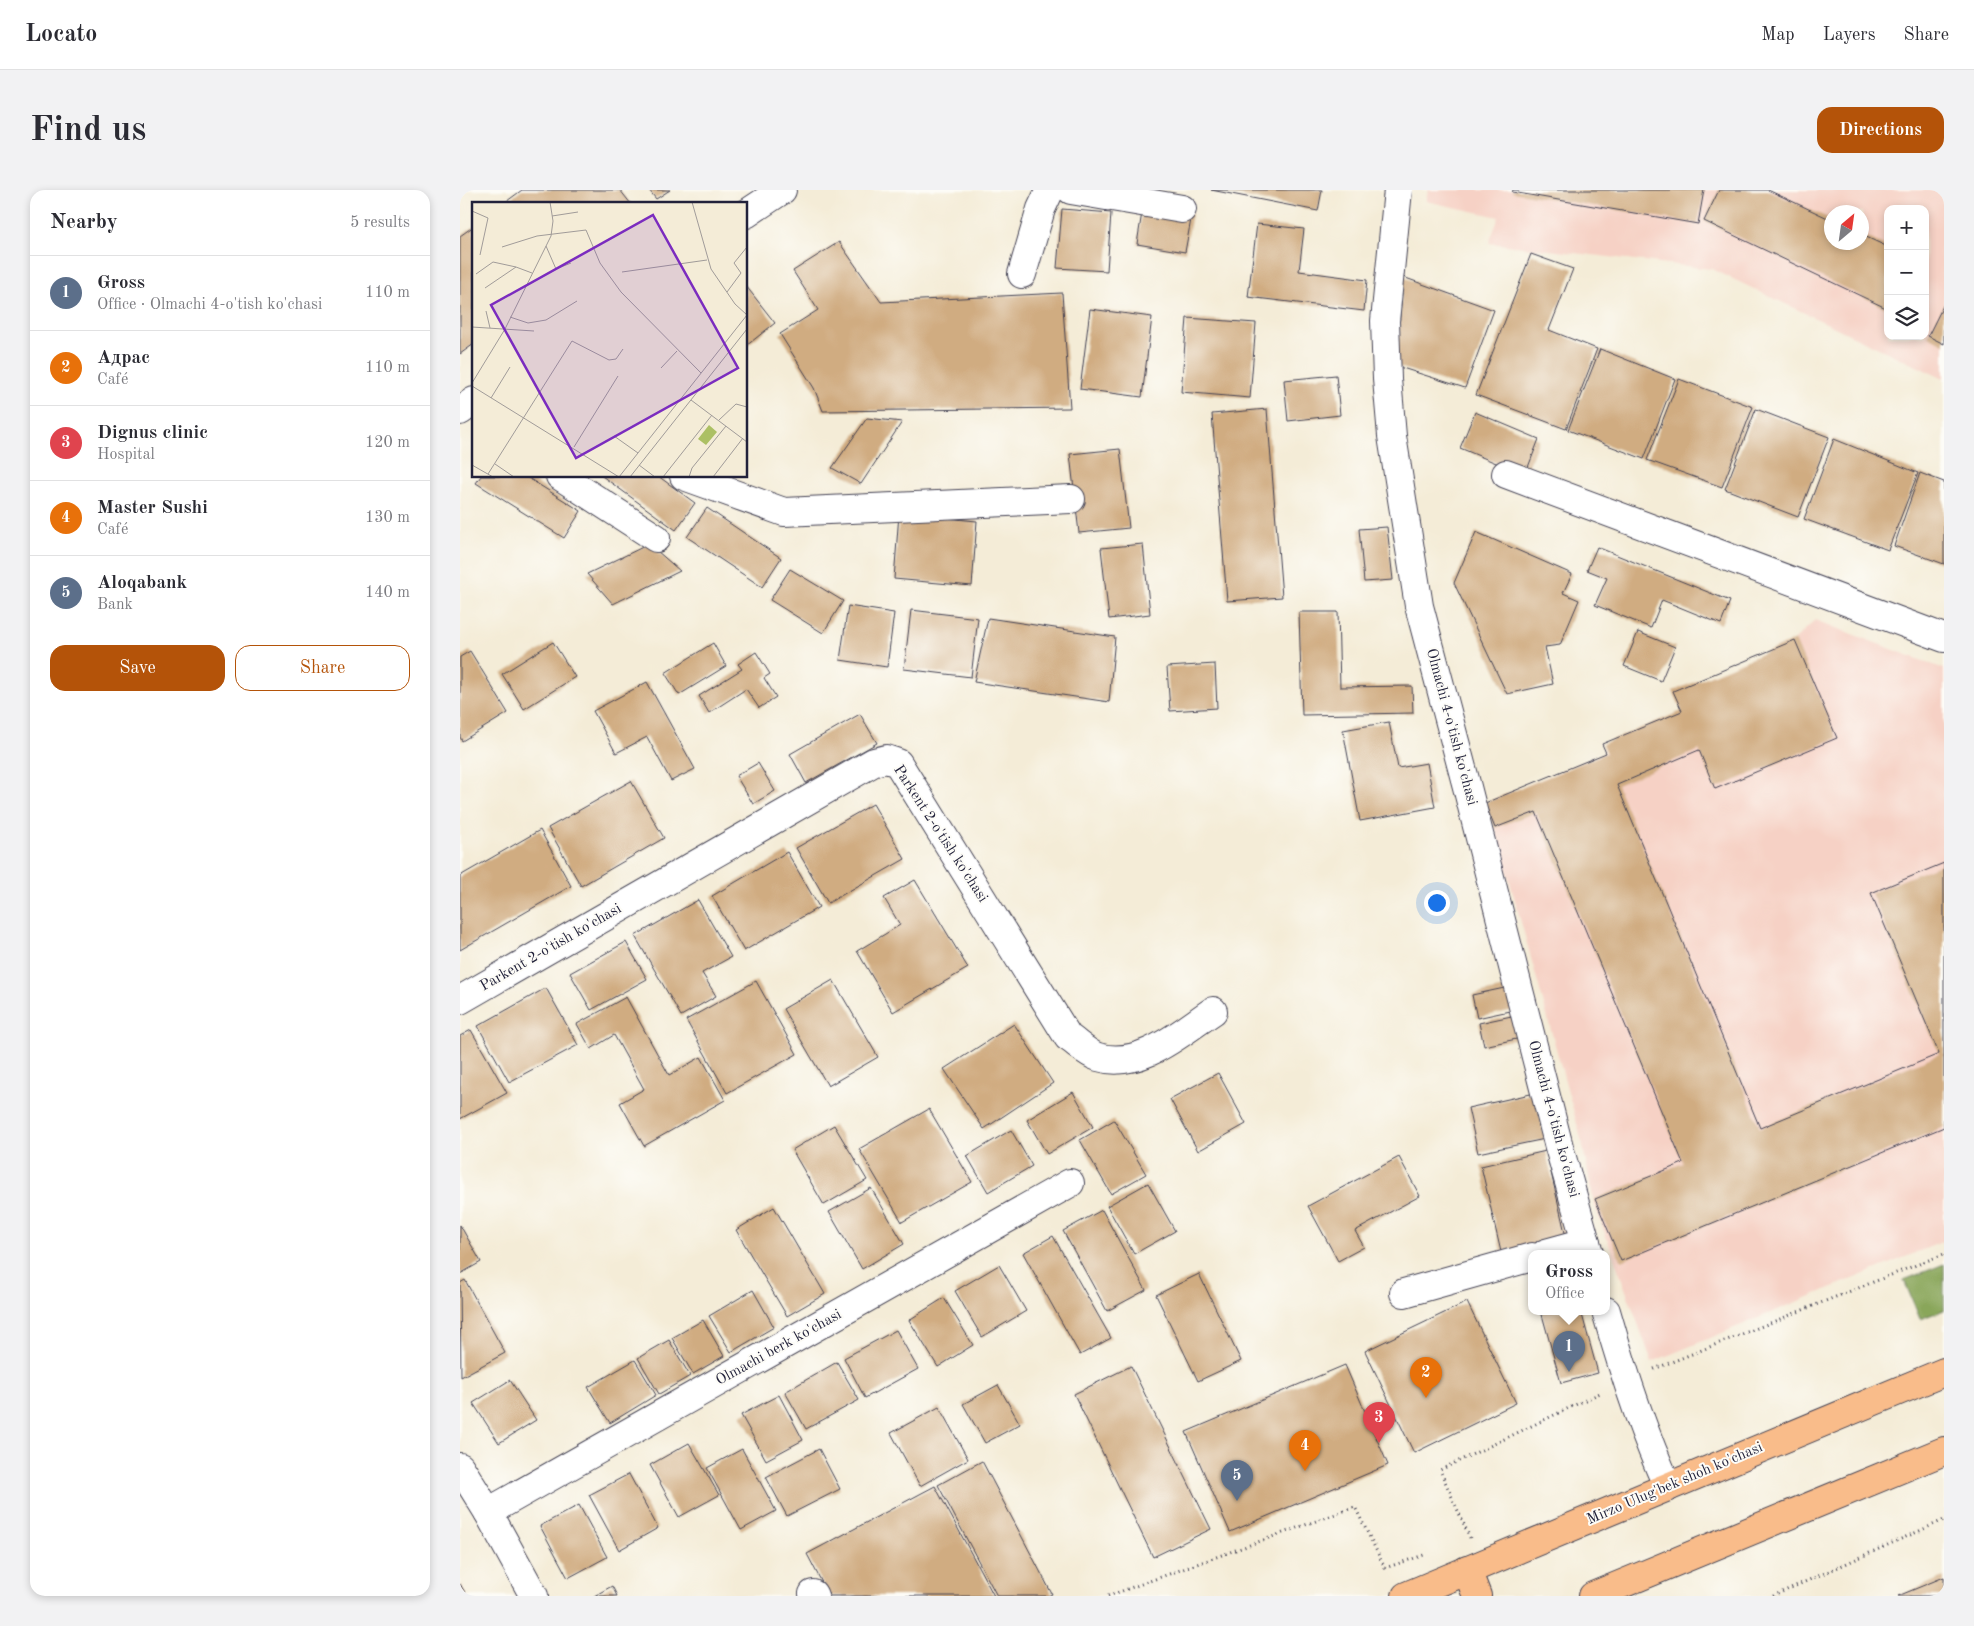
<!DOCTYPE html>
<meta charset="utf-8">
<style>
body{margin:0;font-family:"Old Standard TT",serif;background:#f2f2f3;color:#2b2b33}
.controls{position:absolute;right:15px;top:15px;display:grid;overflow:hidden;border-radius:10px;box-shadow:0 2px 8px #0003}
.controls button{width:45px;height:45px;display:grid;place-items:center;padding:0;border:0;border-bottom:1px solid #e1e1e2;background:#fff;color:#2b2b33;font:25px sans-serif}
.compass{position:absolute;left:1364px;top:15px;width:45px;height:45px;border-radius:50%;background:#fff;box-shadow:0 2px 8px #0003;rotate:29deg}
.you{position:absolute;left:976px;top:712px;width:18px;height:18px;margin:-12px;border:4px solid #fff;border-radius:50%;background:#1a73e8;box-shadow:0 0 0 8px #1a73e833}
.badge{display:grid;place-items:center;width:32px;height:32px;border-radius:50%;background:#b45309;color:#fff;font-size:16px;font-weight:700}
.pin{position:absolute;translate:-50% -41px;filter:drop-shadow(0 1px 2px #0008)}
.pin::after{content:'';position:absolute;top:26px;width:18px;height:15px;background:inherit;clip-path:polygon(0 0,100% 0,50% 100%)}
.popup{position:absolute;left:1068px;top:1060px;width:82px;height:65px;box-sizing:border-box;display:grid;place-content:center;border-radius:10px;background:#fff;filter:drop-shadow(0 1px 4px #0005);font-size:16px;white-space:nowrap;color:#7c7c81}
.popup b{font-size:19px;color:#2b2b33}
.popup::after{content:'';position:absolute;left:50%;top:100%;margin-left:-10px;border:10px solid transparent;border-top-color:#fff}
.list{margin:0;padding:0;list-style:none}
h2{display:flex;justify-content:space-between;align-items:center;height:65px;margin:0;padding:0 20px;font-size:21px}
h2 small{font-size:16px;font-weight:400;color:#7c7c81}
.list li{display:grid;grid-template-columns:32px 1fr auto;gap:15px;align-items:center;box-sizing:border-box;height:75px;padding:0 20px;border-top:1px solid #e1e1e2}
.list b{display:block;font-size:19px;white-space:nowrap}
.list p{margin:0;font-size:16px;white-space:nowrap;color:#7c7c81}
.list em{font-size:16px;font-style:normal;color:#7c7c81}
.actions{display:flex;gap:10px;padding:15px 20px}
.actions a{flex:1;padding:11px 0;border:1px solid #b45309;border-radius:15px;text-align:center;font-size:18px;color:#b45309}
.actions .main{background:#b45309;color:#fff}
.icon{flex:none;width:28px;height:28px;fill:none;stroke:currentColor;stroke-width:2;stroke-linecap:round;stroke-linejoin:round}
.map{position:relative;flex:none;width:1484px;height:1406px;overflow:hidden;border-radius:15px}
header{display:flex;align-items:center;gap:30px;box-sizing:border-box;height:70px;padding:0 25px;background:#fff;border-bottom:1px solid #e1e1e2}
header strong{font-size:24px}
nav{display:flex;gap:28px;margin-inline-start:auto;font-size:18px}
.intro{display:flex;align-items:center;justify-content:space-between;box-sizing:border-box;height:120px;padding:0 30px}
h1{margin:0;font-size:35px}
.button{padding:12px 22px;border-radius:15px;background:#b45309;color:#fff;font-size:18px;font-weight:700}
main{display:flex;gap:30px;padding:0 30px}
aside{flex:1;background:#fff;border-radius:15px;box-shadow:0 2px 8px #0003}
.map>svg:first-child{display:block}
</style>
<header>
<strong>Locato</strong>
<nav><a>Map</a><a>Layers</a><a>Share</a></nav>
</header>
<div class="intro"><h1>Find us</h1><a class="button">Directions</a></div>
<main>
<aside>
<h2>Nearby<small>5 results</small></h2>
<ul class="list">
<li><span class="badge" style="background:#5c6f8a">1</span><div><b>Gross</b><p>Office · Olmachi 4-o'tish ko'chasi</p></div><em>110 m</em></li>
<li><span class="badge" style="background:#e8710a">2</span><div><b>Адрас</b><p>Café</p></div><em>110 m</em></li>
<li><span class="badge" style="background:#e0444e">3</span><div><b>Dignus clinic</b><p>Hospital</p></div><em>120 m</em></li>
<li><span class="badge" style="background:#e8710a">4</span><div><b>Master Sushi</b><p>Café</p></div><em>130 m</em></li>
<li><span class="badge" style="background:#5c6f8a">5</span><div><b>Aloqabank</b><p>Bank</p></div><em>140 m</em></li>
</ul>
<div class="actions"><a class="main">Save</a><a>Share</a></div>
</aside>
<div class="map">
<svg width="1484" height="1406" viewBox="0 0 1484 1406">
<rect width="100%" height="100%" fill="#fdfcf7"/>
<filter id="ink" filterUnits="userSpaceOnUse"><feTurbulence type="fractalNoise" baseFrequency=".02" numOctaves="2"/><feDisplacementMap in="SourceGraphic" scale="10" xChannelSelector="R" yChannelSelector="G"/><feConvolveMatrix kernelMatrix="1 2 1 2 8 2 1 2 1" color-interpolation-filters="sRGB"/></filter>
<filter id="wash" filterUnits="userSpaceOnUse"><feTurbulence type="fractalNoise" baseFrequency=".0096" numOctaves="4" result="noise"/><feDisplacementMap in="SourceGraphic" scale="20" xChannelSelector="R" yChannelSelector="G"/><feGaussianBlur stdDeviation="1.12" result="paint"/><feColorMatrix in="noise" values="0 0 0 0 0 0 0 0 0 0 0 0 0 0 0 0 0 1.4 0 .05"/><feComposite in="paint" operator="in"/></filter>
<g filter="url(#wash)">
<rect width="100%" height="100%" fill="#f4ecd7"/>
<g fill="#f6d1c5" fill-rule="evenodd">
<path d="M968,0H1484V189L1252,79L1029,53L1039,27L966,11ZM1428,19H1465V146H1428ZM1372,22H1402V52H1372Z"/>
<path d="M1355,430L1484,479V1051L1192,1172L1134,1013L1122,952L1035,638L1025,613L1145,563L1142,554L1222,521L1213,501L1335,450Z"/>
</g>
<path fill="#89a65a" stroke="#56644a" d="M1484,1074V1120L1460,1129L1444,1090Z"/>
<g id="blocks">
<g fill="#d0ac81">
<path d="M62,0H160L171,14H43Z"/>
<path d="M189,0H210L196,9Z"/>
<path d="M751,0H862L858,21Z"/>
<path d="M1053,0H1244L1238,34L1052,2Z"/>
<path d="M1259,0H1308L1372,30V52H1402V45L1428,57V119L1244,31Z"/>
<path d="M683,16L732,24L725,62L677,54Z"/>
<path d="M602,19L651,23L647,81L597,78Z"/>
<path d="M797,34L844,39L839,81L907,90L904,121L788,107Z"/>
<path d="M14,36V154L0,164V46Z"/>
<path d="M379,52L421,112L602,103L610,218L363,221L354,198L320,144L358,120L333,81Z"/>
<path d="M1071,64L1113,79L1089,140L1137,159L1106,239L1016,205Z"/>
<path d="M943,87L1034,120L1005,198L936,176Z"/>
<path d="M286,96L315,133L286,156Z"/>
<path d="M1484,114V154L1468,146Z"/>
<path d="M630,119L692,127L682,207L620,199Z"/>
<path d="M727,128L796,133L790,208L721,202Z"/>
<path d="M1140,159L1215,189L1184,269L1108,240Z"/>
<path d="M876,185L880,225L828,231L824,190Z"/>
<path d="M1219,189L1293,217L1262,297L1187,270Z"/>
<path d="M807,219L822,407L767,411L752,224Z"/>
<path d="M1296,219L1369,247L1338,327L1265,299Z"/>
<path d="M1015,222L1079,249L1065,285L1000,258Z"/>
<path d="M407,228L442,232L401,294L372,278Z"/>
<path d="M1374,249L1458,283L1428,360L1344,329Z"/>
<path d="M660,259L669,338L619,343L610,264Z"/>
<path d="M1460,283L1484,292V374L1434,356Z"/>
<path d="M21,286H65L121,321L104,348L16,293Z"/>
<path d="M142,286H198L235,313L216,340Z"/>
<path d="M247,318L321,368L302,397L227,347Z"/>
<path d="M439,324L517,331L512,396L434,389Z"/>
<path d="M927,337L933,390L904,392L899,339Z"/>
<path d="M1016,342L1112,384L1103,403L1119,410L1100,455L1085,457L1093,494L1047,504L994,393Z"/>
<path d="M189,354L220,381L153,414L127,384Z"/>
<path d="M683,354L690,424L649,429L641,358Z"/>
<path d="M1137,357L1270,411L1261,434L1202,410L1191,438L1135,415L1147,388L1127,380Z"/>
<path d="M330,379L383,411L363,443L310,410Z"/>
<path d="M388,416L434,423L427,477L380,470Z"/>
<path d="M451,420L518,428L511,487L444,479Z"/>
<path d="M839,422H878L880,497L952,496L953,523L842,525Z"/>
<path d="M528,428L655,447L649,512L514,492Z"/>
<path d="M1178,442L1215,457L1201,491L1164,476Z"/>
<path d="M1335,450L1377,548L1255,599L1239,560L1157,595L1300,938L1479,864L1411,703L1484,673V937L1161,1071L1135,1009L1223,973L1076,622L1035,638L1025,613L1146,563L1142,554L1222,521L1213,501Z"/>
<path d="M93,452L115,487L64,519L42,484Z"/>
<path d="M253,453L266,476L219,505L205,483Z"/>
<path d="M10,461L48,523L2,551L0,547V467Z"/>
<path d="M296,462L310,484L304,488L316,507L299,518L286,499L249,523L239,506L282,479L278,474Z"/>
<path d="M755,474L757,518L710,521L707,477Z"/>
<path d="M187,492L235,579L211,591L187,547L156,563L133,521Z"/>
<path d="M400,524L417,553L346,593L330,564Z"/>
<path d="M929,532L938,578L967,573L975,617L900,631L883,540Z"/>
<path d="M298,573L315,601L293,614L276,586Z"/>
<path d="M171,591L204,648L121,696L88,638Z"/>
<path d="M413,614L445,669L368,713L336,658Z"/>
<path d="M80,640L111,696L0,760V686Z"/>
<path d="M327,662L359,717L284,761L252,706Z"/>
<path d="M455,690L508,778L433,822L397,761L440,735L424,708Z"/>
<path d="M238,710L271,767L242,783L256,806L221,826L175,746Z"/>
<path d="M166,752L187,789L131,820L110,783Z"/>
<path d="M373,790L418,867L368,896L323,819Z"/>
<path d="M296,791L337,864L267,903L226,830Z"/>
<path d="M1049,797L1054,820L1017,828L1012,805Z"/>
<path d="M86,798L118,855L49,892L18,836Z"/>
<path d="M166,807L209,885L241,867L265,910L184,956L160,913L184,899L154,845L131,859L117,834Z"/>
<path d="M1056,825L1061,848L1024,856L1019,833Z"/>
<path d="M554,834L593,893L524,939L484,879Z"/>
<path d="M11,840L47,903L0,929V846Z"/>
<path d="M758,883L786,934L738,961L710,909Z"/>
<path d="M613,902L633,937L587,964L567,930Z"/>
<path d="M1075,903L1085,949L1018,963L1008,918Z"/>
<path d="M469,919L512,992L442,1032L399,959Z"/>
<path d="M654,930L686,984L651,1004L620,950Z"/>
<path d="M374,935L407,990L364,1015L332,960Z"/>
<path d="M551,940L572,976L528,1002L507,966Z"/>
<path d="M1086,961L1106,1047L1041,1062L1021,976Z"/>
<path d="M939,967L960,1006L895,1041L904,1057L878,1071L848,1016Z"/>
<path d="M688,993L715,1041L674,1064L647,1016Z"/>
<path d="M411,998L444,1054L402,1079L369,1022Z"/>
<path d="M314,1017L365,1104L327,1126L276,1040Z"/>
<path d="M642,1020L686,1100L647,1121L603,1041Z"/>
<path d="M0,1035L21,1072L0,1084Z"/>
<path d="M593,1046L651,1148L620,1165L563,1063Z"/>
<path d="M539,1075L566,1121L522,1147L495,1101Z"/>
<path d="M739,1084L781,1171L738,1191L696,1105Z"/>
<path d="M5,1090L45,1163L1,1187L0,1093Z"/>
<path d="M293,1100L314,1137L271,1162L249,1126Z"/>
<path d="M484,1108L513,1155L478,1177L449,1130Z"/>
<path d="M1007,1112L1056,1213L954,1263L905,1161Z"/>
<path d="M1081,1121H1121L1138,1183L1101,1193Z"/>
<path d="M243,1130L264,1166L233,1184L212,1148Z"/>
<path d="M436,1140L458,1179L405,1208L384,1168Z"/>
<path d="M209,1150L230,1186L199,1204L178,1168Z"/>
<path d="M175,1170L196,1205L150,1233L128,1197Z"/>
<path d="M377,1172L399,1210L346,1239L325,1202Z"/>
<path d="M885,1175L928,1275L770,1342L726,1242Z"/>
<path d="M671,1176L751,1339L693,1367L614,1204Z"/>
<path d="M50,1190L76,1230L39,1253L13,1213Z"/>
<path d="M538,1195L560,1234L525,1253L503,1214Z"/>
<path d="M319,1205L343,1250L306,1270L281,1225Z"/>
<path d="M479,1217L508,1269L460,1296L431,1243Z"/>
<path d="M229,1253L259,1305L219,1327L190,1275Z"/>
<path d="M282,1259L316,1321L281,1340L247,1278Z"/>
<path d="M359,1259L380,1299L327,1326L306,1287Z"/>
<path d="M522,1271L592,1404L588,1406H537L478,1295Z"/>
<path d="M169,1284L198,1338L159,1360L129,1305Z"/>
<path d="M475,1296L534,1406H369L347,1364Z"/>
<path d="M119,1315L147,1367L108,1388L80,1336Z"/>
<path d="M1484,1387V1406H1438Z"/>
<path d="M0,1394L7,1406H0Z"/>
<path d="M152,1396L157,1406H134Z"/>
</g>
</g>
</g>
<g filter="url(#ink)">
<use href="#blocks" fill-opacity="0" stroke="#424052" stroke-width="1"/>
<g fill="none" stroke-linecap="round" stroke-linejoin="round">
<defs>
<g id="minor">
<path d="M611,0L722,19"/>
<path d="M938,0L925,131L927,189L932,246L959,416L1007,597L1099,957L1129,1063"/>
<path d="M286,24L322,0"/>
<path d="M562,84L581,19L590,0"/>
<path d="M0,221L14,211"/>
<path d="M1046,284L1484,448"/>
<path d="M100,286L196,348"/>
<path d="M224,286L324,322L611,309"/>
<path d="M0,810L414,572L426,569L438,573L608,847C617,853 628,864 638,867C680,880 720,843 753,821"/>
<path d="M1086,1063L1126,1052"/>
<path d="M944,1103L1072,1067"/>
<path d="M1146,1121C1163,1181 1182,1240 1208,1297"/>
<path d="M0,1277L28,1322L74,1406"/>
<path d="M28,1322L610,993"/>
<path d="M353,1404L354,1406"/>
</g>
<g id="major">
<path d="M1007,1380L1017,1406"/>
<path d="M946,1406L1484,1182"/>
<path d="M1133,1406L1484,1261"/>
</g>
</defs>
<use href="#minor" stroke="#424052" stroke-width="30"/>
<use href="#major" stroke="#424052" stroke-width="30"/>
<g stroke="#424052" stroke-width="3" stroke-dasharray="1 4" stroke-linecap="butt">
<path d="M1194,1179L1484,1064"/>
<path d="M1010,1348L980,1280L1140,1203"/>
<path d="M648,1406L895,1317L925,1378L964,1365"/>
<path d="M1313,1406L1484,1330"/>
</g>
<use href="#minor" stroke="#fff" stroke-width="28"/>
<use href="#major" stroke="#f9bc8a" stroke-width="28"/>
</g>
</g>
<g text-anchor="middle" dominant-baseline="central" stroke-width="4" stroke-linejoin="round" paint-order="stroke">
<g font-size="15" fill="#22223b" stroke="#fdfcf7">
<text transform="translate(991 537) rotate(75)">Olmachi 4-o'tish ko'chasi</text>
<text transform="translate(480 644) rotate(57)">Parkent 2-o'tish ko'chasi</text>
<text transform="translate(91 758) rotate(-30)">Parkent 2-o'tish ko'chasi</text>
<text transform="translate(1093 929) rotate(75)">Olmachi 4-o'tish ko'chasi</text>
<text transform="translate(319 1158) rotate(-29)">Olmachi berk ko'chasi</text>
<text transform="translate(1215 1294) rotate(-23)">Mirzo Ulug'bek shoh ko'chasi</text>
</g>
</g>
<g transform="translate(12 12)">
<rect width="275" height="275" fill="#f4ecd7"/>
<path d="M237,223L245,230L234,243L226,237Z" fill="#acc064"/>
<path fill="none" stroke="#a09b99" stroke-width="1" d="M220,0L239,67L263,102L275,113M0,9L16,16L8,53M80,14L106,10M74,44L84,67L99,61M30,45L65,34L114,28L128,61L149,90L229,171M150,70L235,58M4,72L21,60L44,65M13,86L44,65L60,71M255,90L269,71L262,61L275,45M14,109L18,126M38,115L56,121L74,118L105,99M0,125L62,129M189,166L205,149M0,181L33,127L79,34L81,19L78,0M0,184L147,275M19,196L38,165M219,198L275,240M247,218L264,202L275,205M142,234L166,251M102,245L146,174M23,262L42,275M0,263L21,275M167,263L183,275M16,272L100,139L137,158L144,157L151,147M147,275L275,113M158,275L275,127M191,275L240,213M217,275L220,266L254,224M241,275L271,236"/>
<path fill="#7b2cbf" fill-opacity="0.15" stroke="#7b2cbf" stroke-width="2.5" d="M181,13L266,166L104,256L19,103Z"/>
<rect width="275" height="275" fill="none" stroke="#22223b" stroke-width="2.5"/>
</g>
</svg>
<div class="controls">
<button>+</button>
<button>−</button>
<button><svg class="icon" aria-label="layers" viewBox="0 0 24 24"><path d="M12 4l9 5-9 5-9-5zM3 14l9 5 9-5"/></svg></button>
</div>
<svg class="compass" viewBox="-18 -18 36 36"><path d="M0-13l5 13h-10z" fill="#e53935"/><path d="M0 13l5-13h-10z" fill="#7c7c81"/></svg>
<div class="you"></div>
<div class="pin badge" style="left:1109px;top:1182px;background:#5c6f8a">1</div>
<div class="popup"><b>Gross</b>Office</div>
<div class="pin badge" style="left:966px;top:1208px;background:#e8710a">2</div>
<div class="pin badge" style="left:919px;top:1253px;background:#e0444e">3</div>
<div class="pin badge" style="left:845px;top:1281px;background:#e8710a">4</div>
<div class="pin badge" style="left:777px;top:1311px;background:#5c6f8a">5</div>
</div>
</main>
